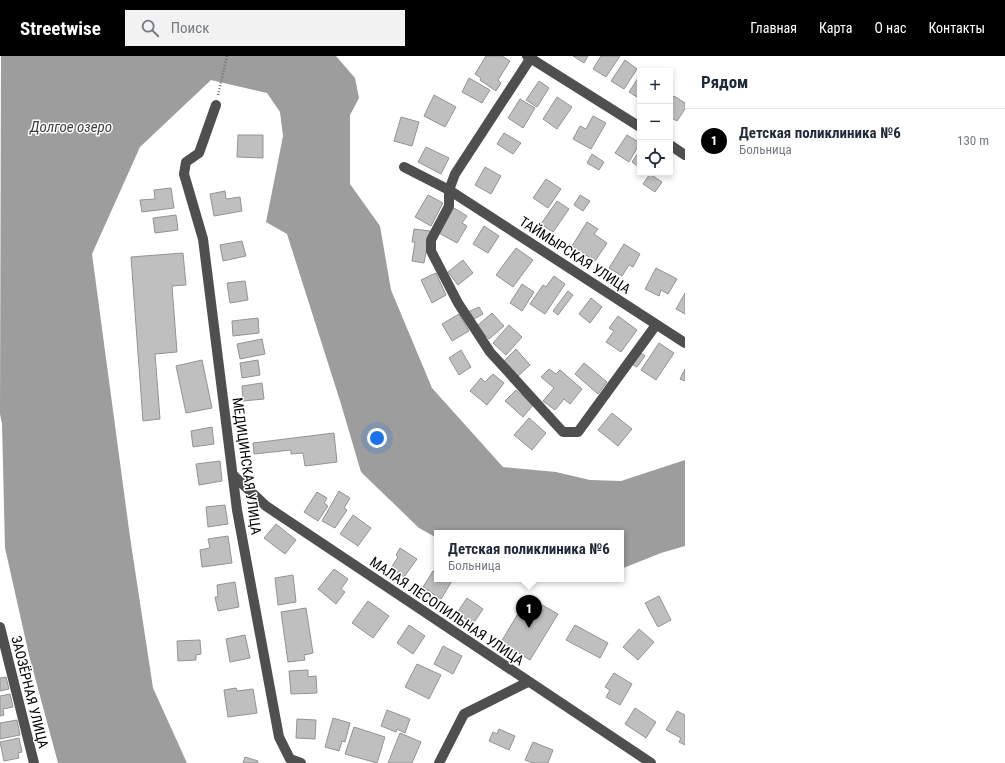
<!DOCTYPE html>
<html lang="ru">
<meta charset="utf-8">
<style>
body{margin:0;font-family:"Roboto Condensed",sans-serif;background:#f2f2f3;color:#1f2937}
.controls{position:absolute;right:12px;top:12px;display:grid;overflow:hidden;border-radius:0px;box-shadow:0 2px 6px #0003}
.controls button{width:36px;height:36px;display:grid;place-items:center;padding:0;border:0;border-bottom:1px solid #e0e1e3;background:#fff;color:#1f2937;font:20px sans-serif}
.you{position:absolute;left:377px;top:382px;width:14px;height:14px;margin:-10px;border:3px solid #fff;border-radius:50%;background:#1a73e8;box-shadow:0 0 0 6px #1a73e833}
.badge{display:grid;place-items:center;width:26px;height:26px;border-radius:50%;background:#000;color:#fff;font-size:13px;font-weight:700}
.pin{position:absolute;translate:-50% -33px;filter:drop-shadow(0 1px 2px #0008)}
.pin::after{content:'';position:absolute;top:21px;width:14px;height:12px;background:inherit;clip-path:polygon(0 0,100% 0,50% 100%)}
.popup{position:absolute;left:434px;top:474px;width:190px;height:52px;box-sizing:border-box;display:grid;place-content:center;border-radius:0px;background:#fff;filter:drop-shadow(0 1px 3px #0005);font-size:13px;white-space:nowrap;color:#747a83}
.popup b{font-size:15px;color:#1f2937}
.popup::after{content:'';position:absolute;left:50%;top:100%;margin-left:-8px;border:8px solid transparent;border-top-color:#fff}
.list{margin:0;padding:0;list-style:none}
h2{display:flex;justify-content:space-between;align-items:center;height:52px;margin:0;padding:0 16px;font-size:17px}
h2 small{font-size:13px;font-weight:400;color:#747a83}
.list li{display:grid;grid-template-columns:26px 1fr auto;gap:12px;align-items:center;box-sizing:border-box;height:64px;padding:0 16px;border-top:1px solid #e0e1e3}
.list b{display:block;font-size:15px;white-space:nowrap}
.list p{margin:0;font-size:13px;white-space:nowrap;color:#747a83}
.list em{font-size:13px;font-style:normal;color:#747a83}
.icon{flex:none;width:22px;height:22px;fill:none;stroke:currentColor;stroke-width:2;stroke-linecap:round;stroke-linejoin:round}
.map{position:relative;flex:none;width:685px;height:707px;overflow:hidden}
header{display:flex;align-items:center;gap:24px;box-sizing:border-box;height:56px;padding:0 20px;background:#000;color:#fff}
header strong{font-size:19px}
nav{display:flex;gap:22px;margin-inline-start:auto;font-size:14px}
.search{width:280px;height:36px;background:#f2f2f3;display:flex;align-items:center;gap:10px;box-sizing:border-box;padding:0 14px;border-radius:0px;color:#747a83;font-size:15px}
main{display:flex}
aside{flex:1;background:#fff}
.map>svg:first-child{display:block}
</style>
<header>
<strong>Streetwise</strong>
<div class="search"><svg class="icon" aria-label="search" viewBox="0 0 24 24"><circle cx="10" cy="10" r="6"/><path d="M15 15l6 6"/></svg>Поиск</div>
<nav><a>Главная</a><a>Карта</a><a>О нас</a><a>Контакты</a></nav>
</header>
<main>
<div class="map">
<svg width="685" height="707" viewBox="0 0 685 707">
<rect width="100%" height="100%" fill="#fff"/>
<path fill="#9d9d9d" d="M1,0H336L355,22L359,42L350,59V128L380,170L391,234L432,332L503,411L556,416L590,424L621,425L685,404V490L661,497L621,513V477H437V482L419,472L361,416L341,348L287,178L266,166L283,80L280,56L267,37L211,24L140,91L92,198L130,481L153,632L187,707H58L29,599L5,492L2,368L0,358Z"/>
<g fill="#bfbfbf" stroke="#939393">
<path d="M486,0H502L510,5L498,24L501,27L496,35L480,24L481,22L475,18Z"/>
<path d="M573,0H588L584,7Z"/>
<path d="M601,0H620L606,21L593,13Z"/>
<path d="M625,4L637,13L624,33L611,25Z"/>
<path d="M640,19V43L629,36Z"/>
<path d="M469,22L490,34L482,47L462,36Z"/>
<path d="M539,25L549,32L537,51L526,44Z"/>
<path d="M434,39L456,51L445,71L424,60Z"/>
<path d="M674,40L685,47V53L677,65L670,61V46Z"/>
<path d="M557,41L572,51L557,73L543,63Z"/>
<path d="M520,43L535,52L523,72L508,62Z"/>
<path d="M593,60L606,67L591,93L573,83L580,70L586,73Z"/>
<path d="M401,61L419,66L412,90L394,85Z"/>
<path d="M504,77L521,87L513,98L497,88Z"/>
<path d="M238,79H263V102L237,101Z"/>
<path d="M627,79L640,87L629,106L615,97Z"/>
<path d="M426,91L449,102L441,118L418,106Z"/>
<path d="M640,94V112L632,106Z"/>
<path d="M592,98L604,106L599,114L587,107Z"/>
<path d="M485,111L501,120L491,138L475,129Z"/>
<path d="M650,118L662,126L655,136L643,128Z"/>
<path d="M546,123L561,133L548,152L533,142Z"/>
<path d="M171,132L174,152L142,156L140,144L155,143L154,134Z"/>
<path d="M225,135L226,143L240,141L242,155L214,160L210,138Z"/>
<path d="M428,139L443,147L431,170L415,161Z"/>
<path d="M580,139L590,145L583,155L574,149Z"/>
<path d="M557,145L569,153L553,176L541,168Z"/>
<path d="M454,152L467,160L462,167L467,170L457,187L439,177Z"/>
<path d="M176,159L178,174L155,177L153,162Z"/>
<path d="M587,166L598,173L594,178L607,187L595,205L572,190Z"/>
<path d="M484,170L499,180L488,197L473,188Z"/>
<path d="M414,173L430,175L424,207L412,205L415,186H412Z"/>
<path d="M242,185L246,200L223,205L220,189Z"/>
<path d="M624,188L640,198L633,211L629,209L622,220L609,212Z"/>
<path d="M516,192L533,204L513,231L496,219Z"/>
<path d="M183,197L186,229L172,230L177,296L155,298L160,363L143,365L131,201Z"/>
<path d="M463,204L473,217L458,229L448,216Z"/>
<path d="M656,212L677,223L668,238L661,234L659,240L645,233Z"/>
<path d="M436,217L446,239L432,247L421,224Z"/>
<path d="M554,220L565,228L545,258L530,248L543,229L546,231Z"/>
<path d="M245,225L248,244L230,247L227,227Z"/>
<path d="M522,228L534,236L522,255L510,247Z"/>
<path d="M568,235L573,239L558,259L553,255Z"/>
<path d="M685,237V258L676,253Z"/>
<path d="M591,242L602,251L590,267L579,258Z"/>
<path d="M479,251L483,258L472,264L468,256Z"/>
<path d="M492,257L504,270L489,283L477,270Z"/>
<path d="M459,258L469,275L452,285L442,268Z"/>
<path d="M618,260L637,274L621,296L606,286L614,275L609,272Z"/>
<path d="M258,262L259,277L233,280L232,265Z"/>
<path d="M509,269L522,281L506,299L493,287Z"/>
<path d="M262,283L265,298L240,303L237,288Z"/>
<path d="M659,287L674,297L656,324L641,314Z"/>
<path d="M516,293L530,309L517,321L503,306Z"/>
<path d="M461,294L471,311L459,319L449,302Z"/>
<path d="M641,297L645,300L637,311L632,308Z"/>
<path d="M202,304L212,352L186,357L176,310Z"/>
<path d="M258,304L260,319L242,322L240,307Z"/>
<path d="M584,307L607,326L598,338L575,318Z"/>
<path d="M549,313L556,318L560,314L582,333L570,348L564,343L555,354L543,345L554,332L541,321Z"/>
<path d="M685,313V325L680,323Z"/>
<path d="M493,318L504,327L487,349L470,335L481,322L485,326Z"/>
<path d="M262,327L264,343L243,345L242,330Z"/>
<path d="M516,334L533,349L523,361L505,345Z"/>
<path d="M612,357L632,373L618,390L598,374Z"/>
<path d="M529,362L546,377L532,394L514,379Z"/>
<path d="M212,371L214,388L193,391L191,375Z"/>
<path d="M334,377L337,406L305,410L303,397L291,398V394L254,398L253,387Z"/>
<path d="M220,405L222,425L199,429L196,408Z"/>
<path d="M339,435L350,442L344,452L347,454L335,472L322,465Z"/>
<path d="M317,436L327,442L324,447L328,450L318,465L304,456Z"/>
<path d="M225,449L228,468L208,471L206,451Z"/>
<path d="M353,459L371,472L358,490L340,478Z"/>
<path d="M276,468L296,484L285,498L264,482Z"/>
<path d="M228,480L232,507L202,511L200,494L210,492L208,483Z"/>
<path d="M400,492L417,503L404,521L391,512L398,501L396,499Z"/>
<path d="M334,513L348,523L341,533L345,536L336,548L318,533Z"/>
<path d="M433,515L437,518V523H453L441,543L423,531Z"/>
<path d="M293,519L296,546L278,549L275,522Z"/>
<path d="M235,526L239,551L218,555L215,541H218L217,529Z"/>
<path d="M659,540L671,564L658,571L645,547Z"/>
<path d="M528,541L558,558L530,604L501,586Z"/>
<path d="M467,542L483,553L473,568L457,557Z"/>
<path d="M368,545L389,560L373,582L352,567Z"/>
<path d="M306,552L313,597L304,599L305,604L288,606L281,556Z"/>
<path d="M409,569L425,580L413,598L397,587Z"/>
<path d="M575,569L608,587L600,602L566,584Z"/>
<path d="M639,573L654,586L638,604L623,591Z"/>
<path d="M245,579L250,602L230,606L226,583Z"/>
<path d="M200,584L201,598L196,599V604L178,605L177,585Z"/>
<path d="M443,590L462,600L453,618L434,608Z"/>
<path d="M417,608L441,619L429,643L405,631Z"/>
<path d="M308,614V621L316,620L317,637L291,638L289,615Z"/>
<path d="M614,617L632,628L620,649L606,641L610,634L605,631Z"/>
<path d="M6,621L9,633L0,635V622Z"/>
<path d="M236,632L237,635L253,633L257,657L228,661L224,634Z"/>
<path d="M10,638L13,651L3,653L4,659L0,660V640Z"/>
<path d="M635,652L656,666L646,682L625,668Z"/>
<path d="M387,654L410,663L405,677L397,673L396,676L381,670Z"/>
<path d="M677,655L685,659V689L679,686L681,682L666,674Z"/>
<path d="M333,662L350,667L345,686L342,685L339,695L325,691Z"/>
<path d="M297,663L316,664L315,683L296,682Z"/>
<path d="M17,664L20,679L0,683V667Z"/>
<path d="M354,671L385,681L377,707L345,698Z"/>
<path d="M499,673L515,680L509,694L489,685L493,676L497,678Z"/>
<path d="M400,677L421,686L412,707H388Z"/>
<path d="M19,682L22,696L18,697L19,702L4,705L0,686Z"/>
<path d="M533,686L553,694L548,707H533L525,704Z"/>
<path d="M245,701L258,705V707H243Z"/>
</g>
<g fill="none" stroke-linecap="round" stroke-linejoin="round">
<g stroke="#717171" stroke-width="2.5" stroke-dasharray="1 2" stroke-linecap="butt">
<path d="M218,39L227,0"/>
<path d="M509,591L508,593L517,599"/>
</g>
<g stroke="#4f4f4f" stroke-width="10">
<path d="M527,0L640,71"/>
<path d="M532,0L455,118L449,134V150L431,184V195L458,247L490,296L563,376H578L656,269"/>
<path d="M216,49L199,97L186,106L184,118L203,183L237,454L279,681L290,703L301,707"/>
<path d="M670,89L685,99"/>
<path d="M404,111L449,134L685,287"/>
<path d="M233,419L266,450L651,707"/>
<path d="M0,571L34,707"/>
<path d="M439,707L464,658L528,626"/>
</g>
</g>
<g text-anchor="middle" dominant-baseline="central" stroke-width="3" stroke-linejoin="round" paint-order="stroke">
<g font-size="14" fill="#000" stroke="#fff">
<text transform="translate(575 199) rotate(33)">ТАЙМЫРСКАЯ УЛИЦА</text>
<text transform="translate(247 410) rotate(82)">МЕДИЦИНСКАЯ УЛИЦА</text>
<text transform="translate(447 555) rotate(34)">МАЛАЯ ЛЕСОПИЛЬНАЯ УЛИЦА</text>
<text transform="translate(30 636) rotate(76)">ЗАОЗЁРНАЯ УЛИЦА</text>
</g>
<g font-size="15" font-style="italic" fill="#3e3e3e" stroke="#fff">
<text x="71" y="71">Долгое озеро</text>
</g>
</g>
</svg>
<div class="controls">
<button>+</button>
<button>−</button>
<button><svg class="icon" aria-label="locate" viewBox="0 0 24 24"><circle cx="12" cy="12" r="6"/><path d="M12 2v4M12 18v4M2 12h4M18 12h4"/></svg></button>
</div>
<div class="you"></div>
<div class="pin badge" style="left:529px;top:572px">1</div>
<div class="popup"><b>Детская поликлиника №6</b>Больница</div>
</div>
<aside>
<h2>Рядом<small></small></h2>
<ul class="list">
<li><span class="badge">1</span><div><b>Детская поликлиника №6</b><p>Больница</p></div><em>130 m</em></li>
</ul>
</aside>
</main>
